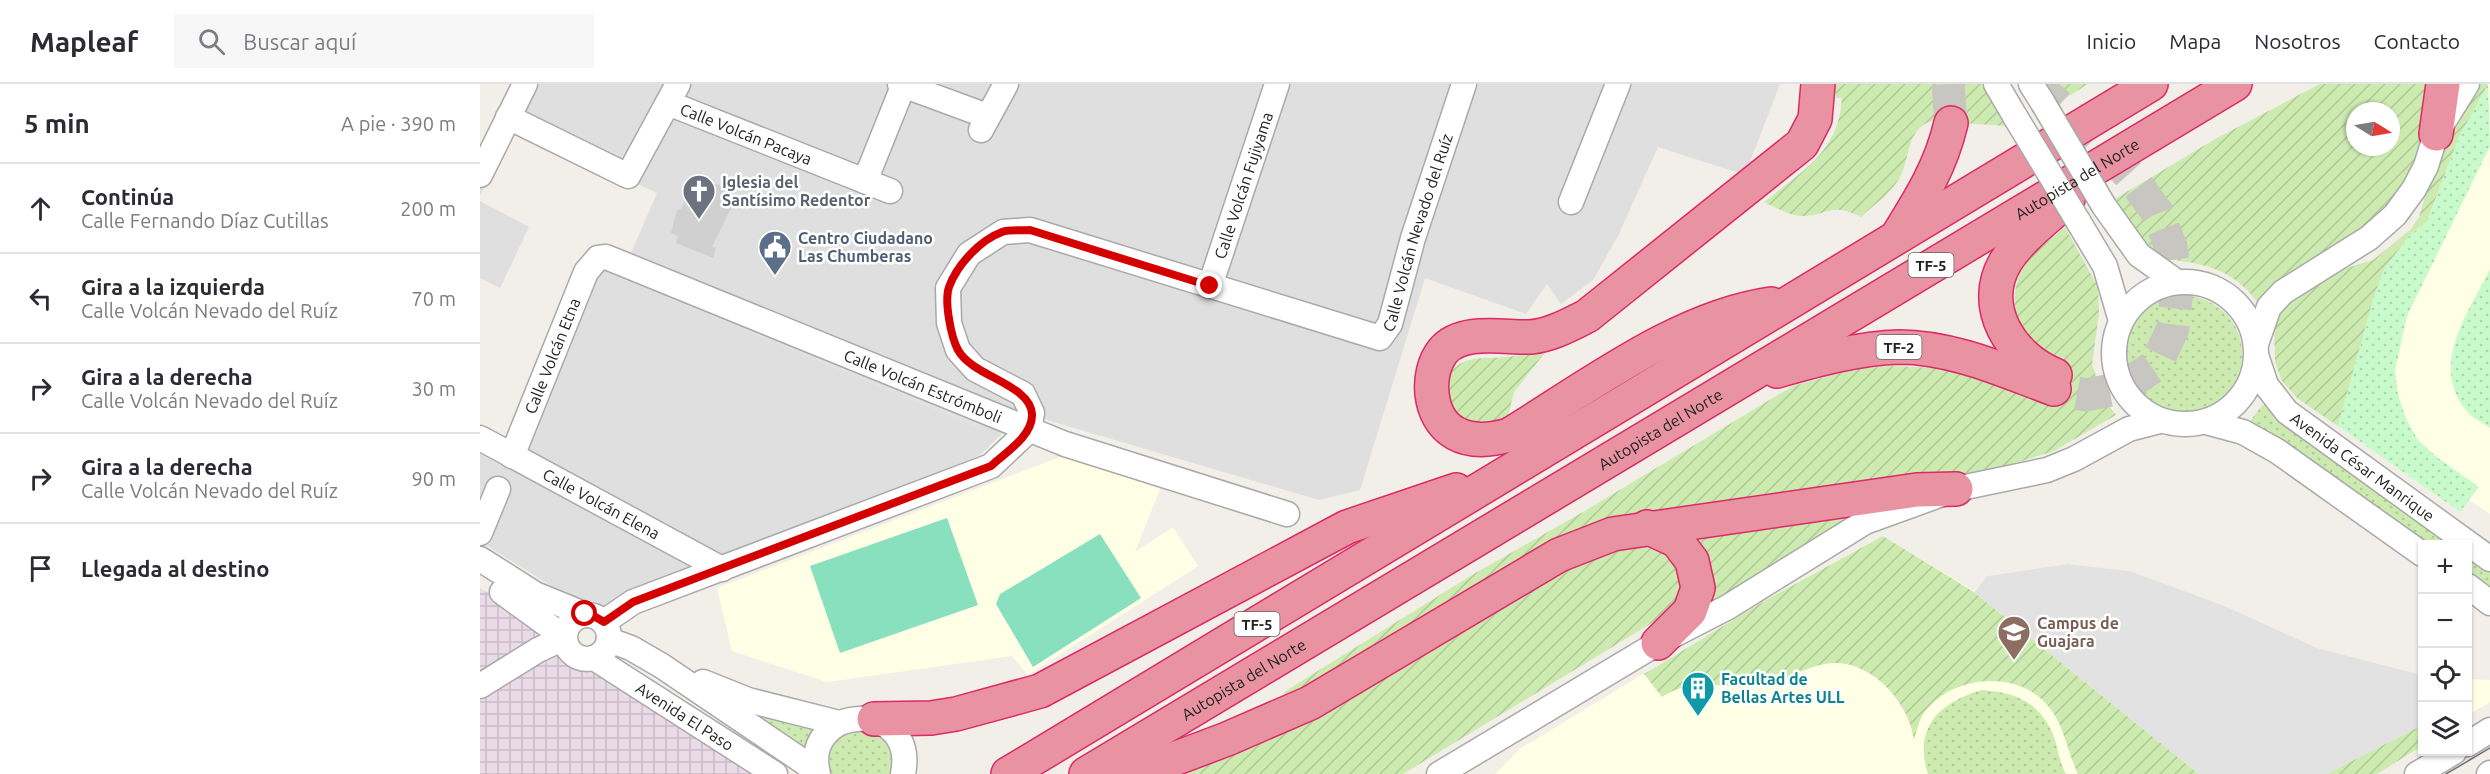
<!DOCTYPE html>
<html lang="es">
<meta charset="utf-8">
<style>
body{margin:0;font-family:Ubuntu,sans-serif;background:#f7f7f7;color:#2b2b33}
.controls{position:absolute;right:18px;bottom:18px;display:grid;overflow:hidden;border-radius:0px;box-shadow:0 2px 4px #0004}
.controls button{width:54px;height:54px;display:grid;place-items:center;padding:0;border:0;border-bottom:2px solid #e1e1e2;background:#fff;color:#2b2b33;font:30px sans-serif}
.compass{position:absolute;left:1866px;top:18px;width:54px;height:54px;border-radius:50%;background:#fff;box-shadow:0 2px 4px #0004;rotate:101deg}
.stop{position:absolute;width:18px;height:18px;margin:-14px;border:4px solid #d40000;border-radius:50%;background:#fff}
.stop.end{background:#d40000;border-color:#fff;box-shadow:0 2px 6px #0008}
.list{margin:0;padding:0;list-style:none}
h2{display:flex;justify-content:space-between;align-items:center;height:78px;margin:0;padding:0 24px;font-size:26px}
h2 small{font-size:20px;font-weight:400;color:#7c7c81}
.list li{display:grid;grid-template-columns:39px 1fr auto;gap:18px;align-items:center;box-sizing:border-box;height:90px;padding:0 24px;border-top:2px solid #e1e1e2}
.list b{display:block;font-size:22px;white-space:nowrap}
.list p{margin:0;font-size:20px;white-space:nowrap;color:#7c7c81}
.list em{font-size:20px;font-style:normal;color:#7c7c81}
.icon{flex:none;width:33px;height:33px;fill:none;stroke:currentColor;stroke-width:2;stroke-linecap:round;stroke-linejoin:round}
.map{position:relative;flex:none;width:2010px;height:690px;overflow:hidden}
header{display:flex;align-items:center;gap:36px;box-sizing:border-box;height:84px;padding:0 30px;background:#fff;border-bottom:2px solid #e1e1e2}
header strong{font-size:28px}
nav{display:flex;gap:33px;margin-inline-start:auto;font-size:21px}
.search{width:420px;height:54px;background:#f7f7f7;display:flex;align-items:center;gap:15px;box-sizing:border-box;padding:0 21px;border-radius:0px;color:#7c7c81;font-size:22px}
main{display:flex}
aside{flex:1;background:#fff}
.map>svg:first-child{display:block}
</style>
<header>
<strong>Mapleaf</strong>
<div class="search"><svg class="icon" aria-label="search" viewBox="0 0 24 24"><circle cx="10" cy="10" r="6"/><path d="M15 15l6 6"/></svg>Buscar aquí</div>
<nav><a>Inicio</a><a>Mapa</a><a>Nosotros</a><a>Contacto</a></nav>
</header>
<main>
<aside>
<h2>5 min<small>A pie · 390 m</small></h2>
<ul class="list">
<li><svg class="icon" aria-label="ahead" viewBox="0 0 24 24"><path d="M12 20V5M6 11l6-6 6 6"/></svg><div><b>Continúa</b><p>Calle Fernando Díaz Cutillas</p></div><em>200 m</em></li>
<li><svg class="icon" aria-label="left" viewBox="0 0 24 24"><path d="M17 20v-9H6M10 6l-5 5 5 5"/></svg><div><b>Gira a la izquierda</b><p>Calle Volcán Nevado del Ruíz</p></div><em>70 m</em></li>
<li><svg class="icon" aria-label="right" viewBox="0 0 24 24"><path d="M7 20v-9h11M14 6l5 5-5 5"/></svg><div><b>Gira a la derecha</b><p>Calle Volcán Nevado del Ruíz</p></div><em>30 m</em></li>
<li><svg class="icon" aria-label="right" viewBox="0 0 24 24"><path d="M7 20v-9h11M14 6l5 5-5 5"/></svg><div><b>Gira a la derecha</b><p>Calle Volcán Nevado del Ruíz</p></div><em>90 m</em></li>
<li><svg class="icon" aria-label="arrive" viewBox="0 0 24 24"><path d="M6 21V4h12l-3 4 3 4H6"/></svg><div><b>Llegada al destino</b></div></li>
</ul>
</aside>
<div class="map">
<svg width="2010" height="690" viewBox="0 0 2010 690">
<defs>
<pattern id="industrial-grid" width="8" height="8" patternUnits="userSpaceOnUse" patternTransform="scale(1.5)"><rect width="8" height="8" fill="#ebdbe8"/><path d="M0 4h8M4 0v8" fill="none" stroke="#c9bcc7"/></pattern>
<pattern id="grass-dots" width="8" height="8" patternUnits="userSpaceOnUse" patternTransform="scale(1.5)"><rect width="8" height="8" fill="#cdebb0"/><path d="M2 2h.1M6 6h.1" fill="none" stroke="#b0c997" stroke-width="1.8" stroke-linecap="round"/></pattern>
<pattern id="park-dots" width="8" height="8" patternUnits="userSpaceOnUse" patternTransform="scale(1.5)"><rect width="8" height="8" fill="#c8facc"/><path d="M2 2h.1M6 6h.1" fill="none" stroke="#acd6af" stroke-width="1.8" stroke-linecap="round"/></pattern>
<pattern id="garden-furrows" width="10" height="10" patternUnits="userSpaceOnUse" patternTransform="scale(1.5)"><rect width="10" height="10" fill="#cdebb0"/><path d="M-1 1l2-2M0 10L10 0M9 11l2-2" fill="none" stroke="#b0c997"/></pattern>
</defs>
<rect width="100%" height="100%" fill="#f2efe9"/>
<g fill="#e0dfdf">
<path d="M36,0H1300L1265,91L1178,63L1138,152L1113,196L1081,220L1067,200L1046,230L945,194L880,406L839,416L543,329L500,371L142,527L114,529L0,457V347L28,361L111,161L148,176L177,109L35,43L0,112V74Z"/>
<path d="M0,117L49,143L20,204L0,194Z"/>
</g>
<path fill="url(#industrial-grid)" d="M0,504L129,585L282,690H0Z"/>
<g fill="#ffffe5">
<path d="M2008,0H2010V430L1989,416L1980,428L1858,342L1930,151Z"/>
<path d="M588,370L680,405L655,468L693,443L718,482L548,591L532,572L347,598L252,567L237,504Z"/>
<path d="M1403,452L1494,507L1507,492L1587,480L1650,487L1745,522L1837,564L1942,591V658L1890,690H1015L1041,664L1286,516Z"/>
<path d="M1988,595L2010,596V618L1988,631Z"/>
</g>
<path fill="#d0d0d0" d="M212,93L252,105L251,124L232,163L236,164L233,174L196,159L198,152L191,149L197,126L201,125L211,104L207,101Z"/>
<g fill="url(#grass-dots)">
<circle cx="1704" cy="270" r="58"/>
<path d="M1782,321L1787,322L1963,455L1960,460H1942L1773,340L1771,336Z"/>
<path d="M1988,470L2010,485V510L1988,494Z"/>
<path d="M1502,606C1535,608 1559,618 1573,650C1578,663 1579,678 1586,690H1448C1433,643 1460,618 1502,606Z"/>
<path d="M264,626L336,643L328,668Z"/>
<path d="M380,643C411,655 412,657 413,690H349C349,657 351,656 380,643Z"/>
</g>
<g fill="url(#park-dots)">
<path d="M2008,0L2010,62L1927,232L1915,287L1918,310L1926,335L1938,356L1958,374L1999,403L1980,428L1858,342L1894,212L1904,185L1930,151L1947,137L1979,53Z"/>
<path d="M2010,185V344C2002,338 1990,333 1985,325C1950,279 1989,228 2010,185Z"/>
</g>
<g fill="url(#garden-furrows)" fill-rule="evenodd">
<path d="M1355,0H1501L1527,42L1452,37C1424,45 1432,77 1417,98C1407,113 1393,121 1381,133C1348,117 1349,133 1320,132C1308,131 1295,123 1284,118C1322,87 1359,68 1362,14H1356Z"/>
<path d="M1565,0H1608L1581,17Z"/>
<path d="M1840,0H1955C1950,31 1945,66 1931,94C1906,144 1824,187 1778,219C1763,198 1743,185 1718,180C1707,177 1696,178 1686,173C1663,162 1649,136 1633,116L1737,54ZM1875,27H1911V63H1875Z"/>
<path d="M1999,0H2008L1979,53L1947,137L1930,151L1904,185L1894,212L1858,342L1818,315L1802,297L1795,278L1794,238L1803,224L1813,214L1863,185L1893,176L1931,145L1939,133L1946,109L1958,88L1960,74Z"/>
<path d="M1585,143L1618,203L1619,229L1612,281L1625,317L1636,331L1574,367L1516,385L1193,430L808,619L804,608L992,491L1103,428L1313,302L1374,285L1411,282L1458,284L1509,295L1571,317L1584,274C1544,264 1524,229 1540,189C1548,171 1570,156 1585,143Z"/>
<path d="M1067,266L1034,308L1027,336L1016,342L976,335L963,299C981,269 994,276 1024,273C1038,272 1053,269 1067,266Z"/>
<path d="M1398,420L1220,526L1201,447Z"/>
<path d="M1403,452L1494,508L1719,690H1598C1585,663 1584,633 1559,613C1525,585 1463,595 1441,634C1438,641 1436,649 1434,656C1429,617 1388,572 1345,580C1321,584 1300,601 1276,603C1237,606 1220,590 1182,613L1164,590L1286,516Z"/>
<path d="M1149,457L1190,466C1203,496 1208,499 1190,528L923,690H692L1091,477Z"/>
<path d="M1942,641V662L1897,690H1846Z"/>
</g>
<g fill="#88e0be">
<path d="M467,434L498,521L360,569L330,482Z"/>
<path d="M620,450L661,514L553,583L516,520L520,510Z"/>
</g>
<g fill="#e2e2e2">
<path d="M140,181L504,334L500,345L136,192Z"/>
<path d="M1587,480L1650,487L1745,522L1837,564L1942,591V641L1846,690H1719L1494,508L1507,492Z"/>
</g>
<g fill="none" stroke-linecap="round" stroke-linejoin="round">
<g stroke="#c8c6c1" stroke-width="33" stroke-dasharray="33 16" stroke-linecap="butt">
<path d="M1468,0L1471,39"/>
<path d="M1554,0L1615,53L1651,93L1677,128L1691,163L1697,205L1693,244L1676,281L1642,304L1606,311L1574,305"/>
</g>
<defs>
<g id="minor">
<path d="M420,0L507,32"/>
<path d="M1516,0L1536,34"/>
<path d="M1551,0L1563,19"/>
<path id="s1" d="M188,19L410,107"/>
<path d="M28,33L148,92L198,0"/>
<path d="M501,46L526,0"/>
<path d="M0,91L45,0"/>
<path d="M385,97L424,0"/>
<path d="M1091,118L1138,0"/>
<path d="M1624,122L1659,171L1697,198"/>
<path d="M1598,137L1625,182L1641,237"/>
<circle cx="1705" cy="269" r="71"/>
<path id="s2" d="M730,202L797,0"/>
<path d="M1776,260L1789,223L1803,208L1889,154L1915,131L1934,105L1946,82L1956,50L1987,0"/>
<path id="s3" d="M1777,274L1786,301L1807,328L2010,475"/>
<path d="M1726,338L1763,348L1797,367L1942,470"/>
<path id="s4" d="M549,346L552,329L543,310L495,285L478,266L469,239L468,204L489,170L523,148L550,146L900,254L910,240L933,154L984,0"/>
<path id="s5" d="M0,354L242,485"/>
<path id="s6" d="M32,372L106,188L118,174L126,173L585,360L807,430"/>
<path d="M0,449L18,405"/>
<path d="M0,475L55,510L104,530"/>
<path d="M1988,502L2010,519"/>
<path d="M22,508L84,553"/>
<circle cx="107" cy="553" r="22"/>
<path d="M124,538L153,518L511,382L549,346"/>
<path d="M129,556L151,564L182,582L337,687"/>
<path id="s7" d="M114,574L295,690"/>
<path d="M223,598L268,616L359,639"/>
<path d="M0,602L58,566L84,554"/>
<path d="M1988,660L2010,646"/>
<path d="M338,690C320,620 438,613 423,690"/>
<path d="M959,690L1178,559L1248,523L1385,438L1476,405L1567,386L1594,375L1649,345L1680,337"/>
<path d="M1937,690L1974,668"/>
<path d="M2009,690L2010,689"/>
</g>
<g id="highway">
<path d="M1956,50L1963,0"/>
<path d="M1418,151C1441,114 1461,82 1471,39"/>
<path d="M1291,220C1199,233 1108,303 1029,351C1012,356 991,358 975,349C948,334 945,289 963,267C982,244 1025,254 1051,253C1071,251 1089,241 1107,232L1322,60L1335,35L1338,0"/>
<path d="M1297,287C1336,276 1379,264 1419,263C1473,263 1525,287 1574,305"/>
<path d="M1575,291C1532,274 1498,223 1526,177C1541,153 1568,134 1588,115"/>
<path d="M1167,443L1197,457L1212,477L1218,504L1210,527L1178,559"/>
<path d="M394,635L451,634L476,630L560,607L867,443L976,406"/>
<path d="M528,690L1671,0"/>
<path id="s8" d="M606,690L1755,0"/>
<path d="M654,690L747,655L830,619L1079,471L1133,450L1437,406L1476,405"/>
</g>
</defs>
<use href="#minor" stroke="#a9a9a9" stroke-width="27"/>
<use href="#highway" stroke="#dc2a67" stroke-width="36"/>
<use href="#minor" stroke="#fff" stroke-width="24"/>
<use href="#highway" stroke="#e892a2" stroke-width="33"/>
<path stroke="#707070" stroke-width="1.5" d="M1966,690L2010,664"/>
<defs>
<g id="minor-bridge">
<path d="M1563,19L1624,122"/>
<path d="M1536,34L1598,137"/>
</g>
</defs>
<use href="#minor-bridge" stroke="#a9a9a9" stroke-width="27" stroke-linecap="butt"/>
<use href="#minor-bridge" stroke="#fff" stroke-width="24"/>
</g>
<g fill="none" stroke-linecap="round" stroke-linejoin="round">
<path stroke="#d40000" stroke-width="8" d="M105,530L112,531L124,538L153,518L511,382C525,369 553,352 552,330C550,300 493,293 478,266C471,253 464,217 469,203C477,181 500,156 522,148C530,145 541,147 550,146L730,202"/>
</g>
<defs>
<symbol id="church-pin" viewBox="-11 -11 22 30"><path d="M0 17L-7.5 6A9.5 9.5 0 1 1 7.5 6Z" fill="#6b7280" stroke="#fff"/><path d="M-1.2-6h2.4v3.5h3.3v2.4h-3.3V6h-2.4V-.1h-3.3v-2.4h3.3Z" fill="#fff"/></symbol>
<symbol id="civic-pin" viewBox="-11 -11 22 30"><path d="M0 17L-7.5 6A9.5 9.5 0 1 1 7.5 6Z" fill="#5c6f8a" stroke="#fff"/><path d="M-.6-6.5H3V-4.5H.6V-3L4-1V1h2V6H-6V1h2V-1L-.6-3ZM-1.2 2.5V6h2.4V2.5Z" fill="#fff"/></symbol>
<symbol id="university-pin" viewBox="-11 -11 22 30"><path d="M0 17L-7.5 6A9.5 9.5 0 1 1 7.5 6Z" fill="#8d6e63" stroke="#fff"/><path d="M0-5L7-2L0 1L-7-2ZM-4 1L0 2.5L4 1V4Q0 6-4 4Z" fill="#fff"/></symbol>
<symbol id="building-pin" viewBox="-11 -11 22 30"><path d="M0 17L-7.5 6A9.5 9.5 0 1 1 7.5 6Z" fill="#0f9aa8" stroke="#fff"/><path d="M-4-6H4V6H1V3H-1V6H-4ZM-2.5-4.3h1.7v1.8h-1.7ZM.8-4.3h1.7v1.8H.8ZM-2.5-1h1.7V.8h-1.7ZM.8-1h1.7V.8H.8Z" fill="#fff"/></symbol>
</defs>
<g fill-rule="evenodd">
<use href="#church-pin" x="200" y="88" width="38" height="52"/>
<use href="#civic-pin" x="276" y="144" width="38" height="52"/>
<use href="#university-pin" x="1515" y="529" width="38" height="52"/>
<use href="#building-pin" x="1199" y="585" width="38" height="52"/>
</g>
<g text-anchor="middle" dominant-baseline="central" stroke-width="5" stroke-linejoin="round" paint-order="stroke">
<g fill="#fff" stroke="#646464" stroke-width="1.5">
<rect x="1428.5" y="169" width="45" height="24" rx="4.5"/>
<rect x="1396.5" y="251" width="45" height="24" rx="4.5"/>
<rect x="754.5" y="528" width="45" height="24" rx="4.5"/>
</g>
<g font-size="15" font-weight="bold" fill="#222">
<text x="1451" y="181">TF-5</text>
<text x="1419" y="263">TF-2</text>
<text x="777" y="540">TF-5</text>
</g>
<g font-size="16" fill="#222" stroke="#fff">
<text stroke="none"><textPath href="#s1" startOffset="84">Calle Volcán Pacaya</textPath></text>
<text stroke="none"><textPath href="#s8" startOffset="1156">Autopista del Norte</textPath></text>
<text stroke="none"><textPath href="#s2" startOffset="106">Calle Volcán Fujiyama</textPath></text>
<text stroke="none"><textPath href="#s4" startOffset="768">Calle Volcán Nevado del Ruíz</textPath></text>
<text stroke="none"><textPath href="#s6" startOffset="108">Calle Volcán Etna</textPath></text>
<text stroke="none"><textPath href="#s6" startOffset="567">Calle Volcán Estrómboli</textPath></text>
<text stroke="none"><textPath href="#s8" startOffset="670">Autopista del Norte</textPath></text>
<text stroke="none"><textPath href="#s3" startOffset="156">Avenida César Manrique</textPath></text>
<text stroke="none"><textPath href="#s5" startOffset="138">Calle Volcán Elena</textPath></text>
<text stroke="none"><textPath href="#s8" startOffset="184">Autopista del Norte</textPath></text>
<text stroke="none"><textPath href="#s7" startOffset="108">Avenida El Paso</textPath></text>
</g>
<g font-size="16" font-weight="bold" fill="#5b616d" stroke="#fff" text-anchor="start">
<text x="242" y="98">Iglesia del<tspan x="242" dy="18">Santísimo Redentor</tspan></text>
</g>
<g font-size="16" font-weight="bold" fill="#4e5e75" stroke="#fff" text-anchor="start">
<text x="318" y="154">Centro Ciudadano<tspan x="318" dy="18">Las Chumberas</tspan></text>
</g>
<g font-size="16" font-weight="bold" fill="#785e54" stroke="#fff" text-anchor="start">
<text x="1557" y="539">Campus de<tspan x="1557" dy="18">Guajara</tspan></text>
</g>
<g font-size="16" font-weight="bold" fill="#0d838f" stroke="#fff" text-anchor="start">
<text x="1241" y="595">Facultad de<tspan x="1241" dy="18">Bellas Artes ULL</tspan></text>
</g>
</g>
</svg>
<div class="controls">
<button>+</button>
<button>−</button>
<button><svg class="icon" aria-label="locate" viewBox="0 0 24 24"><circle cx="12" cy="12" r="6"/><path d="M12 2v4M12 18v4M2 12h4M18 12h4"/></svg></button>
<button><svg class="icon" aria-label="layers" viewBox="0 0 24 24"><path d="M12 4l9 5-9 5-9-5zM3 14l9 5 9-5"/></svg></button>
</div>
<svg class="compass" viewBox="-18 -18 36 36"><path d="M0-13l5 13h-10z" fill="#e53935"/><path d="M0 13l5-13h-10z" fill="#7c7c81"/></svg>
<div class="stop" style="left:105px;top:530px"></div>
<div class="stop end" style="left:730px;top:202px"></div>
</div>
</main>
